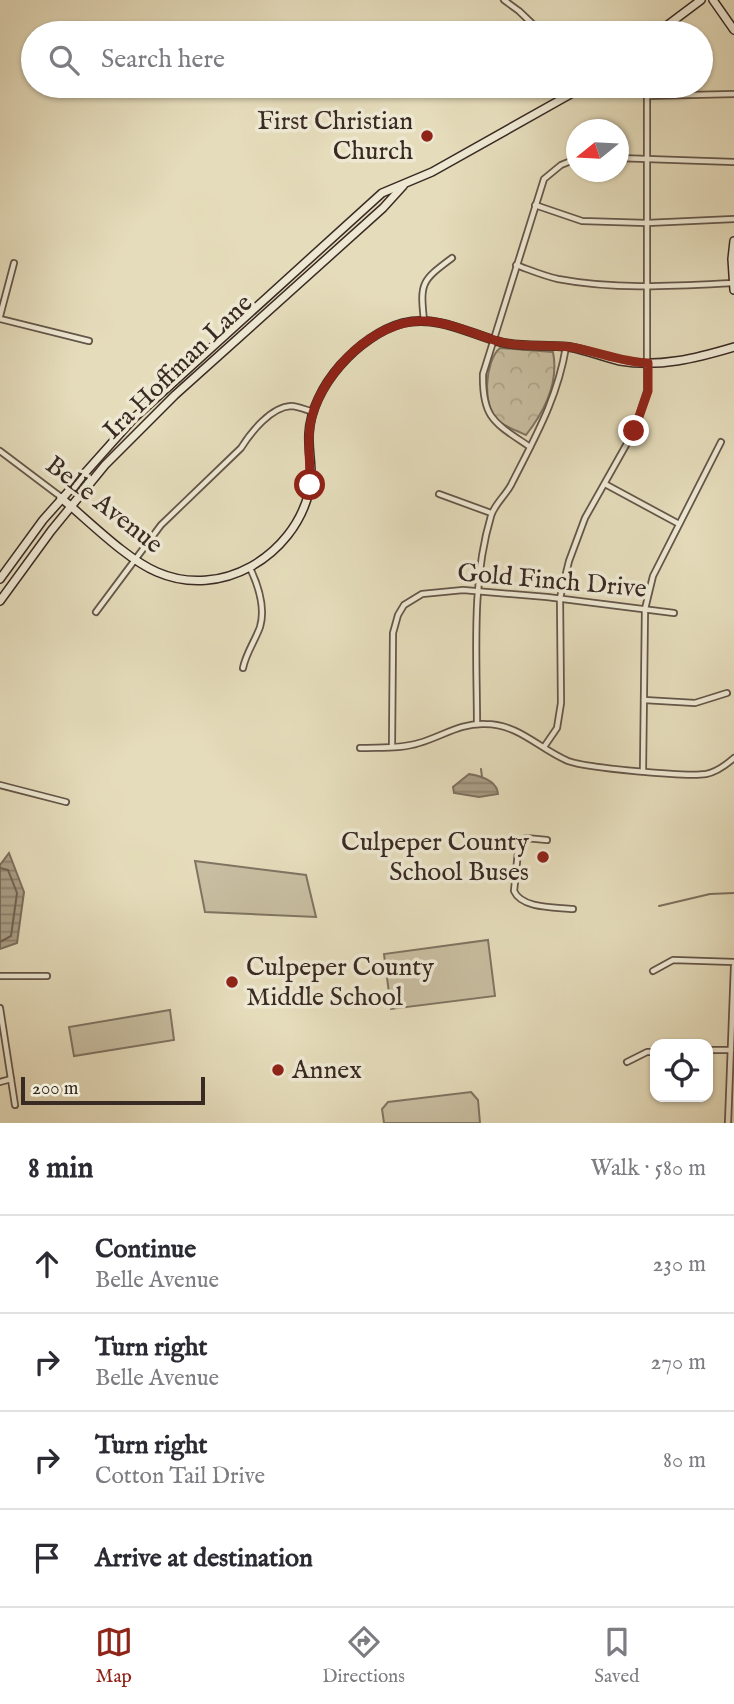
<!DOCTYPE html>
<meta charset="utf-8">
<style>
body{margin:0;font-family:"IM FELL English",serif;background:#f7f7f7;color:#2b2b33}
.controls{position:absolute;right:21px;bottom:21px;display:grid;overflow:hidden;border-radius:14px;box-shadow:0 2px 5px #0004}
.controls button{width:63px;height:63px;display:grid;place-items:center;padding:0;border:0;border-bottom:2px solid #e1e1e2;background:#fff;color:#2b2b33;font:35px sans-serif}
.compass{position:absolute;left:566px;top:119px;width:63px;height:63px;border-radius:50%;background:#fff;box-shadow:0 2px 5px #0004;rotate:252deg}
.scale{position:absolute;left:21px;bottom:18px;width:184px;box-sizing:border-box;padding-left:7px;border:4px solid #392a23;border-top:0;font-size:19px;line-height:24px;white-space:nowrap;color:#392a23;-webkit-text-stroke:5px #eee8d3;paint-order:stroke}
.stop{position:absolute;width:21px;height:21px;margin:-16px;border:5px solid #8f2418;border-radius:50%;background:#fff}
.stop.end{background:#8f2418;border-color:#fff;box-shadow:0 2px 7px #0008}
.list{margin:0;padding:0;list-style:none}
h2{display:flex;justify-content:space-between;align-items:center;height:91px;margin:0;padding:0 28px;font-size:30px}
h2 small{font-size:23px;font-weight:400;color:#7c7c81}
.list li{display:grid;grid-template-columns:46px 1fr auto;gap:21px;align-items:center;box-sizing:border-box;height:98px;padding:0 28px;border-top:2px solid #e1e1e2}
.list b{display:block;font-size:26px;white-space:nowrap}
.list p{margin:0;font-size:23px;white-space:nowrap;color:#7c7c81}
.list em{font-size:23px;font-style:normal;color:#7c7c81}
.icon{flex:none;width:38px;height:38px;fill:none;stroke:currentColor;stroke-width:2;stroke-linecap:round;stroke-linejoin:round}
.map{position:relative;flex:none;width:734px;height:1123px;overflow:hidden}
.search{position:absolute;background:#fff;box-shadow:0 2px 5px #0004;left:21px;right:21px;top:21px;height:77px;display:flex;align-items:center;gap:18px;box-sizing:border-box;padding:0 24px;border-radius:38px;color:#7c7c81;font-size:26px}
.sheet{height:483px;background:#fff}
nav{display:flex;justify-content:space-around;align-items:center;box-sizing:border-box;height:98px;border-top:2px solid #e1e1e2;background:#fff;font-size:19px;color:#7c7c81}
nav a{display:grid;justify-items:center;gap:4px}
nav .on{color:#8f2418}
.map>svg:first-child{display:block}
</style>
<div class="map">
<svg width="734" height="1123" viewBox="0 0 734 1123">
<defs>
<pattern id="park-crowns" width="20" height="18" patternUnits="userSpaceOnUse" patternTransform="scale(1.75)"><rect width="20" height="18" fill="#c8bea1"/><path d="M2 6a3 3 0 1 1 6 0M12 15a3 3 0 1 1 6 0" fill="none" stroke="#ada38a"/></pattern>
<pattern id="water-rules" width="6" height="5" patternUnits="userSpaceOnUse" patternTransform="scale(1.75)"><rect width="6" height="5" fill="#ab9f87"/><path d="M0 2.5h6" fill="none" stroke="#8c826e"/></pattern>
</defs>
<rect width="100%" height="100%" fill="#e5dcbb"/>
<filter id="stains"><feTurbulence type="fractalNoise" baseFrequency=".00286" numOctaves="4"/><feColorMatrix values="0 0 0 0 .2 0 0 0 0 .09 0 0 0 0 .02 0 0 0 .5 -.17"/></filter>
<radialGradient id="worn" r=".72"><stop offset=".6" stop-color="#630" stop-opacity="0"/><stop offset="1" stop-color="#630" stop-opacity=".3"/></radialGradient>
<path fill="url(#park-crowns)" stroke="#807462" stroke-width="2" d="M500,348L553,352C559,382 544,412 526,435C517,431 504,426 497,420C482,406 485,360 500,348Z"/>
<g fill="#c8bea1" stroke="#807462" stroke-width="2">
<path d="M195,861L306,875L316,917L205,912Z"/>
<path d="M488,940L495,996L391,1009L384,954Z"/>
<path d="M170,1010L174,1040L74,1056L69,1027Z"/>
<path d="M471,1092L478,1100L480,1123H384L382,1109L388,1102Z"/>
</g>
<g fill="url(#water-rules)" stroke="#7d705f" stroke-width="2">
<path d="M469,774C481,776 497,781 498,794L479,797L454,793L453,787Z"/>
<path d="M9,853L24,892L17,943L0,949V865Z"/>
</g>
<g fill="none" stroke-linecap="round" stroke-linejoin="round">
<path stroke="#726455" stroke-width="2" d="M0,868L8,870L17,893L11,936L0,942"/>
<g stroke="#7d705f" stroke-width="2">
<path d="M481,769L482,777"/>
<path d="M659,906L710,894L734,893"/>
</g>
<defs>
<g id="street">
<path d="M504,0L519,11L542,33"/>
<path d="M647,96L734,94"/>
<path d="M618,158L734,162"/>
<path d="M535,205L582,221L647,223L734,219"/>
<path d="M516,265C530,270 544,276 558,279C616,290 675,286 733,283"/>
<path d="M0,316L14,263"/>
<path d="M0,319L89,341"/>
<path d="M424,321C420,283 421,281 452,258"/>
<path d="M530,447C495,423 482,419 483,374L544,179L561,165L576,159"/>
<path d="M0,451L61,497"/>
<path d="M605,484L679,524"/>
<path d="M439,494L491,513"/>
<path d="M96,612L161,525L241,448C251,432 271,407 291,406C298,406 306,410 313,412"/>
<path d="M243,668C246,653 255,641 260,627C266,607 258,585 250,568"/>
<path d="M644,700L695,703L727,693"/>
<path d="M477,724C477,655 471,583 491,516C494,505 505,496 511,485C535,437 557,400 566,347"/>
<path d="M392,746L393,633L398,615L404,605L422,594L463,590L547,597L674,613"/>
<path d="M544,747L557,728L561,703L560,598L569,561L585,518L634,431L647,391V96L640,86"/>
<path d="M360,748C379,747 401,749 419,743C443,736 460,723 485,724C519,724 539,749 568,761C587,768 686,777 706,774C717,772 726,765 734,758"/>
<path d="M643,770L645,609L653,576L721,442"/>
<path d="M0,785L66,802"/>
<path d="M547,840L526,838L519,842L514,891C522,909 555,907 573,909"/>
<path d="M653,971L673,960L734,962"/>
<path d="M0,976H47"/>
<path d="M0,1008L15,1105"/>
<path d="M708,1050H731"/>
<path d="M627,1062L647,1052H655"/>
<path d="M0,1082L11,1079"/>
<path d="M728,1123L734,966"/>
</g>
<g id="secondary">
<path d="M713,0L734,30"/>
<path d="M657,33L701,0"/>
<path d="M734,241L732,259L734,290"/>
<path d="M61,498C88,520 126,559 157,572C221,600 293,556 309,492C314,472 308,453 309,434C311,387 359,335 403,323C438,315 468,333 500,342C523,348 546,344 569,347C587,350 602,357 620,361C659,368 697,358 734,347"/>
<path d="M0,579L43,520L134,418L382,193L432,172L585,86"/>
<path d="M0,601L51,531L105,465L175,395L383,208L403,186"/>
</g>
</defs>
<use href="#street" stroke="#645649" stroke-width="8"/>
<use href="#secondary" stroke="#392a23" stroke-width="10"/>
<use href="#street" stroke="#eee8d3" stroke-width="4.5"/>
<use href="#secondary" stroke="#eee8d3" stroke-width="7"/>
</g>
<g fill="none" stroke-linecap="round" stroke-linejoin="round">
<path stroke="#8f2418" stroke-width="9" d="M310,485C311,463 306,441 311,421C320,375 374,319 424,321C451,322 475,335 501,342C523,348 547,344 570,347C597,351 620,362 648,363V391L634,431"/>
</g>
<g fill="#8f2418" stroke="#eee8d3" stroke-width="2.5">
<circle cx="427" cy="136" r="7"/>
<circle cx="543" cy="857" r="7"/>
<circle cx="232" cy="982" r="7"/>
<circle cx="278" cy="1070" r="7"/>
</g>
<g text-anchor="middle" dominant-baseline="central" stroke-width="7" stroke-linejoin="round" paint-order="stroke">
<g font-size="26" fill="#392a23" stroke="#eee8d3" text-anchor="end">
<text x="413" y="121">First Christian<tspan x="413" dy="30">Church</tspan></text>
<text x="529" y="842">Culpeper County<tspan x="529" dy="30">School Buses</tspan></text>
<text x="246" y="967" text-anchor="start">Culpeper County<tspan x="246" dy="30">Middle School</tspan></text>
<text x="292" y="1070" text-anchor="start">Annex</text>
</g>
<g font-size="26" fill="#392a23" stroke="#eee8d3">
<text transform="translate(178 367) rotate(-44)">Ira Hoffman Lane</text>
<text transform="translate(104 505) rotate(38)">Belle Avenue</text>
<text transform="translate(552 581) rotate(5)">Gold Finch Drive</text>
</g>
</g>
<rect width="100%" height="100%" filter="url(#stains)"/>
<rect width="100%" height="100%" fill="url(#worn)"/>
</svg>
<div class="controls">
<button><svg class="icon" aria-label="locate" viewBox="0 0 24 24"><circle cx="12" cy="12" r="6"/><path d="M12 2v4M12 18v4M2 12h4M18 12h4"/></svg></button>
</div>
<svg class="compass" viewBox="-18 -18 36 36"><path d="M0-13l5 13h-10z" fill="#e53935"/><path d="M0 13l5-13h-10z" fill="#7c7c81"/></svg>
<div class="scale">200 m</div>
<div class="stop" style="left:310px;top:485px"></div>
<div class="stop end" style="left:634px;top:431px"></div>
<div class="search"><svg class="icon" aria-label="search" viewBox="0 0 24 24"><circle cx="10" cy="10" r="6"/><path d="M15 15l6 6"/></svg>Search here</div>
</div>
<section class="sheet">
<h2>8 min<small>Walk · 580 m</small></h2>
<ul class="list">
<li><svg class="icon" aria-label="ahead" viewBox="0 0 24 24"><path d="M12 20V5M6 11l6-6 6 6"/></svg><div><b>Continue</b><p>Belle Avenue</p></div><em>230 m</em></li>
<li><svg class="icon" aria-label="right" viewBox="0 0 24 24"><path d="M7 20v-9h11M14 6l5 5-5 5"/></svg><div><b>Turn right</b><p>Belle Avenue</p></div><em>270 m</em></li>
<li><svg class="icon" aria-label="right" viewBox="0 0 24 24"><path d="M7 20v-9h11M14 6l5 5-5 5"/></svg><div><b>Turn right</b><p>Cotton Tail Drive</p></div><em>80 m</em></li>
<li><svg class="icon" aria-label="arrive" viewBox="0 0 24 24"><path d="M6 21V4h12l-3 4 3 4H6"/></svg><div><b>Arrive at destination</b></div></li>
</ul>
</section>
<nav>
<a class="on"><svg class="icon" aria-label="map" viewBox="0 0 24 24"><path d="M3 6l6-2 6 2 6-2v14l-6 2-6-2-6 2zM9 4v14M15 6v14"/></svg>Map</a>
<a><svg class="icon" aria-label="directions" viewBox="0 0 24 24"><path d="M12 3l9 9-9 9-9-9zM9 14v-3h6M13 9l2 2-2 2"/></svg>Directions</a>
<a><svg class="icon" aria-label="saved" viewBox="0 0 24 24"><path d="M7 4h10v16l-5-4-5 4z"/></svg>Saved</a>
</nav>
